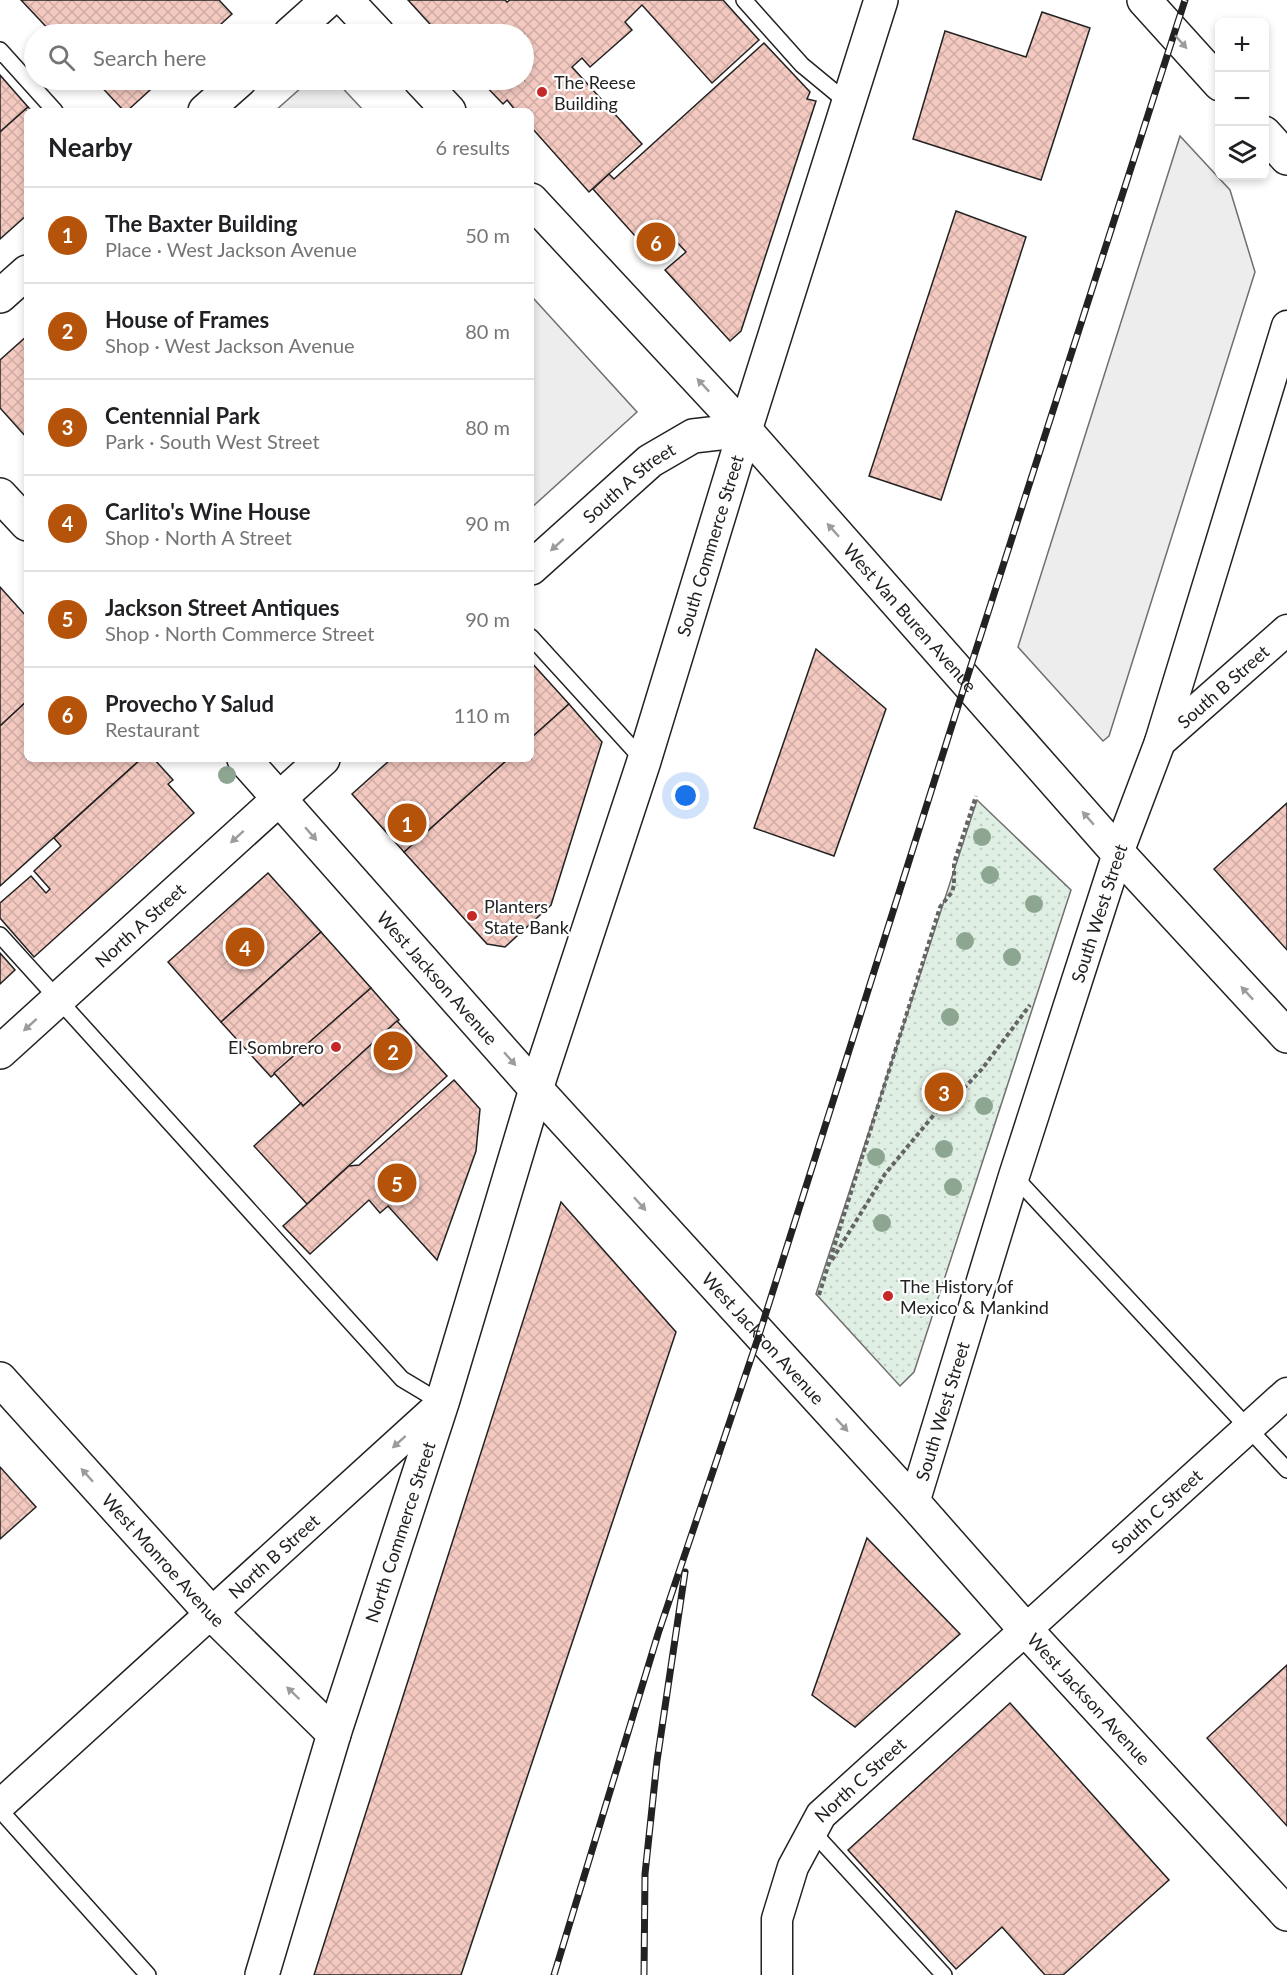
<!DOCTYPE html>
<meta charset="utf-8">
<style>
body{margin:0;font-family:Lato,sans-serif;background:#f6f6f6;color:#202124}
.controls{position:absolute;right:18px;top:18px;display:grid;overflow:hidden;border-radius:9px;box-shadow:0 3px 9px #0003}
.controls button{width:54px;height:54px;display:grid;place-items:center;padding:0;border:0;border-bottom:2px solid #e0e0e0;background:#fff;color:#202124;font:30px sans-serif}
.you{position:absolute;left:686px;top:796px;width:21px;height:21px;margin:-15px;border:4px solid #fff;border-radius:50%;background:#1a73e8;box-shadow:0 0 0 9px #1a73e833}
.badge{display:grid;place-items:center;width:39px;height:39px;border-radius:50%;background:#b45309;color:#fff;font-size:20px;font-weight:700}
.pin{position:absolute;translate:-50% -50%;border:3px solid #fff;box-shadow:0 2px 6px #0006}
.list{margin:0;padding:0;list-style:none}
h2{display:flex;justify-content:space-between;align-items:center;height:78px;margin:0;padding:0 24px;font-size:26px}
h2 small{font-size:20px;font-weight:400;color:#757577}
.list li{display:grid;grid-template-columns:39px 1fr auto;gap:18px;align-items:center;box-sizing:border-box;height:96px;padding:0 24px;border-top:2px solid #e0e0e0}
.list b{display:block;font-size:22px;white-space:nowrap}
.list p{margin:0;font-size:20px;white-space:nowrap;color:#757577}
.list em{font-size:20px;font-style:normal;color:#757577}
.icon{flex:none;width:33px;height:33px;fill:none;stroke:currentColor;stroke-width:2;stroke-linecap:round;stroke-linejoin:round}
.map{position:relative;flex:none;width:1287px;height:1975px;overflow:hidden}
.search{position:absolute;background:#fff;box-shadow:0 3px 9px #0003;left:24px;top:24px;width:510px;height:66px;display:flex;align-items:center;gap:15px;box-sizing:border-box;padding:0 21px;border-radius:33px;color:#757577;font-size:22px}
.panel{position:absolute;background:#fff;box-shadow:0 3px 9px #0003;left:24px;top:108px;width:510px;height:654px;border-radius:9px}
.map>svg:first-child{display:block}
</style>
<div class="map">
<svg width="1287" height="1975" viewBox="0 0 1287 1975">
<defs>
<pattern id="park-dots" width="8" height="8" patternUnits="userSpaceOnUse" patternTransform="scale(1.5)"><rect width="8" height="8" fill="#e0efe3"/><path d="M2 2h.1M6 6h.1" fill="none" stroke="#c0cdc2" stroke-width="1.8" stroke-linecap="round"/></pattern>
<pattern id="building-cross-hatch" width="8" height="8" patternUnits="userSpaceOnUse" patternTransform="scale(1.5)"><rect width="8" height="8" fill="#f3c9c0"/><path d="M0 0l8 8M0 8l8-8" fill="none" stroke="#d0aca5"/></pattern>
</defs>
<rect width="100%" height="100%" fill="#fff"/>
<path fill="url(#park-dots)" stroke="#6f6f6f" stroke-width="1.5" d="M977,800L1071,890L914,1372L900,1386L816,1294Z"/>
<g fill="#ededed" stroke="#6f6f6f" stroke-width="1.5">
<path d="M310,80H335L364,111H275Z"/>
<path d="M1180,136L1230,190L1255,272L1109,736L1103,741L1018,647Z"/>
<path d="M534,299L637,412L531,508V301Z"/>
</g>
<g fill="url(#building-cross-hatch)" stroke="#222" stroke-width="1.5">
<path d="M21,0H219L232,14L210,34H53Z"/>
<path d="M408,0H505L507,2L510,0H723L759,40L712,83L642,5L625,22L632,30L590,67L582,58L572,67L642,144L589,192L531,127V111H516L507,100L503,104L480,80H524V34H439Z"/>
<path d="M1042,12L1090,28L1041,180L913,139L945,31L1026,57Z"/>
<path d="M764,43L810,92L807,99L816,101L741,331L730,341L665,270L686,252L665,229L645,247L593,189L609,174L614,179Z"/>
<path d="M0,75L28,107L0,132Z"/>
<path d="M95,80H161L127,111H124Z"/>
<path d="M28,107L32,111H27V215L0,239V132Z"/>
<path d="M956,211L1026,237L941,500L869,476Z"/>
<path d="M27,336V438L0,408V360Z"/>
<path d="M0,587L27,617V701L0,726Z"/>
<path d="M816,649L886,709L834,856L754,828Z"/>
<path d="M531,662L569,704L531,738Z"/>
<path d="M27,701V759H141L0,886V726Z"/>
<path d="M569,704L602,742L551,905L505,947L487,944L404,852L508,759H531V738Z"/>
<path d="M141,759H154L173,780L168,784L194,813L34,957L0,918V903L31,876L46,893L50,889L34,871L61,846L54,838Z"/>
<path d="M391,759H508L404,852L352,794Z"/>
<path d="M1287,803V950L1214,869Z"/>
<path d="M268,873L321,932L221,1022L168,962Z"/>
<path d="M321,932L371,988L271,1077L221,1022Z"/>
<path d="M0,953L15,970L0,984Z"/>
<path d="M371,988L399,1020L303,1106L274,1073Z"/>
<path d="M397,1021L447,1076L307,1204L254,1146L301,1103L303,1106Z"/>
<path d="M454,1080L480,1109L476,1151L437,1260L388,1206L380,1213L369,1200L310,1254L283,1226L349,1166L359,1165Z"/>
<path d="M561,1202L676,1332L461,1975H314Z"/>
<path d="M0,1467L36,1507L0,1539Z"/>
<path d="M867,1538L960,1634L855,1727L812,1695Z"/>
<path d="M1287,1665V1826L1207,1738Z"/>
<path d="M1010,1703L1169,1880L1063,1975H1045L1002,1927L956,1969L848,1850Z"/>
</g>
<g fill="none" stroke-linecap="round" stroke-linejoin="round">
<defs>
<g id="service">
<path d="M744,0L802,65L848,103"/>
<path d="M0,50L55,111"/>
<path d="M531,637L644,761"/>
<path d="M0,935L402,1379L442,1403"/>
<path d="M1014,1176L1287,1470"/>
<path d="M0,1810L148,1975"/>
<path d="M812,1831L944,1975"/>
</g>
<g id="minor">
<path id="s1" d="M1160,742L1287,630"/>
<path id="s2" d="M914,1503L1014,1176L1118,853L1160,742L1287,326"/>
<path id="s3" d="M0,1805L442,1403"/>
<path id="s4" d="M777,1975V1919L793,1867L821,1815L1287,1393"/>
</g>
<g id="tertiary">
<path d="M346,0L378,34"/>
<path d="M290,34L328,0"/>
<path d="M420,80L449,111"/>
<path d="M205,111L240,80"/>
<path id="s5" d="M531,200L745,430L1118,853L1287,1036"/>
<path d="M0,296L27,272"/>
<path d="M0,495L27,524"/>
<path id="s6" d="M531,568L650,461L693,436L745,430"/>
<path id="s7" d="M244,759L536,1089L914,1503L1025,1629L1287,1914"/>
<path id="s8" d="M0,1052L323,759"/>
<path id="s9" d="M0,1379L211,1613L334,1734"/>
</g>
<g id="secondary">
<path d="M1144,0L1220,84"/>
<path d="M1264,133L1287,158"/>
<path id="s10" d="M262,1975L334,1734L442,1403L536,1089L644,761L745,430L881,0"/>
</g>
</defs>
<use href="#service" stroke="#222" stroke-width="18"/>
<use href="#minor" stroke="#222" stroke-width="33"/>
<use href="#tertiary" stroke="#222" stroke-width="36"/>
<use href="#secondary" stroke="#222" stroke-width="36"/>
<g stroke="#646464" stroke-width="4" stroke-dasharray="4.5 3" stroke-linecap="butt">
<path d="M832,1260L885,1174L937,1111L966,1086L982,1069L1030,1005"/>
<path d="M819,1295L940,907L952,892L954,885V863L976,796"/>
</g>
<use href="#service" stroke="#fff" stroke-width="15"/>
<use href="#minor" stroke="#fff" stroke-width="30"/>
<use href="#tertiary" stroke="#fff" stroke-width="33"/>
<use href="#secondary" stroke="#fff" stroke-width="33"/>
<defs>
<g id="rail">
<path d="M554,1975L658,1634L759,1335L966,681L1185,0"/>
<path d="M644,1975L645,1874L657,1761L685,1572"/>
</g>
</defs>
<use href="#rail" stroke="#222" stroke-width="7"/>
<use href="#rail" stroke="#fff" stroke-width="4.5" stroke-dasharray="14" stroke-linecap="butt"/>
</g>
<g fill="#8da692">
<circle cx="227" cy="775" r="9"/>
<circle cx="982" cy="837" r="9"/>
<circle cx="990" cy="875" r="9"/>
<circle cx="1034" cy="904" r="9"/>
<circle cx="965" cy="941" r="9"/>
<circle cx="1012" cy="957" r="9"/>
<circle cx="950" cy="1017" r="9"/>
<circle cx="984" cy="1106" r="9"/>
<circle cx="944" cy="1149" r="9"/>
<circle cx="876" cy="1157" r="9"/>
<circle cx="953" cy="1187" r="9"/>
<circle cx="882" cy="1223" r="9"/>
</g>
<defs><path id="oneway-solid" d="M-6-.8H1V-3.2L6.5 0L1 3.2V.8H-6Z" transform="scale(1.5)"/></defs>
<g fill="#9c9c9c">
<use href="#oneway-solid" transform="translate(1181 42) rotate(48)"/>
<use href="#oneway-solid" transform="translate(703 385) rotate(-133)"/>
<use href="#oneway-solid" transform="translate(833 530) rotate(-132)"/>
<use href="#oneway-solid" transform="translate(557 545) rotate(138)"/>
<use href="#oneway-solid" transform="translate(1088 818) rotate(-131)"/>
<use href="#oneway-solid" transform="translate(311 834) rotate(49)"/>
<use href="#oneway-solid" transform="translate(237 837) rotate(138)"/>
<use href="#oneway-solid" transform="translate(1247 993) rotate(-133)"/>
<use href="#oneway-solid" transform="translate(30 1025) rotate(138)"/>
<use href="#oneway-solid" transform="translate(510 1059) rotate(49)"/>
<use href="#oneway-solid" transform="translate(640 1204) rotate(48)"/>
<use href="#oneway-solid" transform="translate(842 1425) rotate(47)"/>
<use href="#oneway-solid" transform="translate(399 1442) rotate(138)"/>
<use href="#oneway-solid" transform="translate(87 1475) rotate(-132)"/>
<use href="#oneway-solid" transform="translate(293 1693) rotate(-136)"/>
</g>
<g fill="#c62828" stroke="#fff" stroke-width="2">
<circle cx="542" cy="92" r="6"/>
<circle cx="472" cy="916" r="6"/>
<circle cx="336" cy="1047" r="6"/>
<circle cx="888" cy="1296" r="6"/>
</g>
<g text-anchor="middle" dominant-baseline="central" stroke-width="4.5" stroke-linejoin="round" paint-order="stroke">
<g font-size="18" fill="#222" stroke="#fff" text-anchor="start">
<text x="554" y="82">The Reese<tspan x="554" dy="21">Building</tspan></text>
<text x="484" y="906">Planters<tspan x="484" dy="21">State Bank</tspan></text>
<text x="324" y="1047" text-anchor="end">El Sombrero</text>
<text x="900" y="1286">The History of<tspan x="900" dy="21">Mexico &amp; Mankind</tspan></text>
</g>
<g font-size="18" fill="#222" stroke="#fff">
<text stroke="none"><textPath href="#s6" startOffset="130">South A Street</textPath></text>
<text stroke="none"><textPath href="#s10" startOffset="1498">South Commerce Street</textPath></text>
<text stroke="none"><textPath href="#s5" startOffset="564">West Van Buren Avenue</textPath></text>
<text stroke="none"><textPath href="#s1" startOffset="84">South B Street</textPath></text>
<text stroke="none"><textPath href="#s2" startOffset="618">South West Street</textPath></text>
<text stroke="none"><textPath href="#s8" startOffset="189">North A Street</textPath></text>
<text stroke="none"><textPath href="#s7" startOffset="292">West Jackson Avenue</textPath></text>
<text stroke="none"><textPath href="#s7" startOffset="778">West Jackson Avenue</textPath></text>
<text stroke="none"><textPath href="#s2" startOffset="96">South West Street</textPath></text>
<text stroke="none"><textPath href="#s4" startOffset="622">South C Street</textPath></text>
<text stroke="none"><textPath href="#s10" startOffset="464">North Commerce Street</textPath></text>
<text stroke="none"><textPath href="#s3" startOffset="370">North B Street</textPath></text>
<text stroke="none"><textPath href="#s9" startOffset="244">West Monroe Avenue</textPath></text>
<text stroke="none"><textPath href="#s7" startOffset="1264">West Jackson Avenue</textPath></text>
<text stroke="none"><textPath href="#s4" startOffset="222">North C Street</textPath></text>
</g>
</g>
</svg>
<div class="controls">
<button>+</button>
<button>−</button>
<button><svg class="icon" aria-label="layers" viewBox="0 0 24 24"><path d="M12 4l9 5-9 5-9-5zM3 14l9 5 9-5"/></svg></button>
</div>
<div class="you"></div>
<div class="pin badge" style="left:407px;top:823px">1</div>
<div class="pin badge" style="left:393px;top:1051px">2</div>
<div class="pin badge" style="left:944px;top:1092px">3</div>
<div class="pin badge" style="left:245px;top:947px">4</div>
<div class="pin badge" style="left:397px;top:1183px">5</div>
<div class="pin badge" style="left:656px;top:242px">6</div>
<div class="search"><svg class="icon" aria-label="search" viewBox="0 0 24 24"><circle cx="10" cy="10" r="6"/><path d="M15 15l6 6"/></svg>Search here</div>
<section class="panel">
<h2>Nearby<small>6 results</small></h2>
<ul class="list">
<li><span class="badge">1</span><div><b>The Baxter Building</b><p>Place · West Jackson Avenue</p></div><em>50 m</em></li>
<li><span class="badge">2</span><div><b>House of Frames</b><p>Shop · West Jackson Avenue</p></div><em>80 m</em></li>
<li><span class="badge">3</span><div><b>Centennial Park</b><p>Park · South West Street</p></div><em>80 m</em></li>
<li><span class="badge">4</span><div><b>Carlito's Wine House</b><p>Shop · North A Street</p></div><em>90 m</em></li>
<li><span class="badge">5</span><div><b>Jackson Street Antiques</b><p>Shop · North Commerce Street</p></div><em>90 m</em></li>
<li><span class="badge">6</span><div><b>Provecho Y Salud</b><p>Restaurant</p></div><em>110 m</em></li>
</ul>
</section>
</div>
